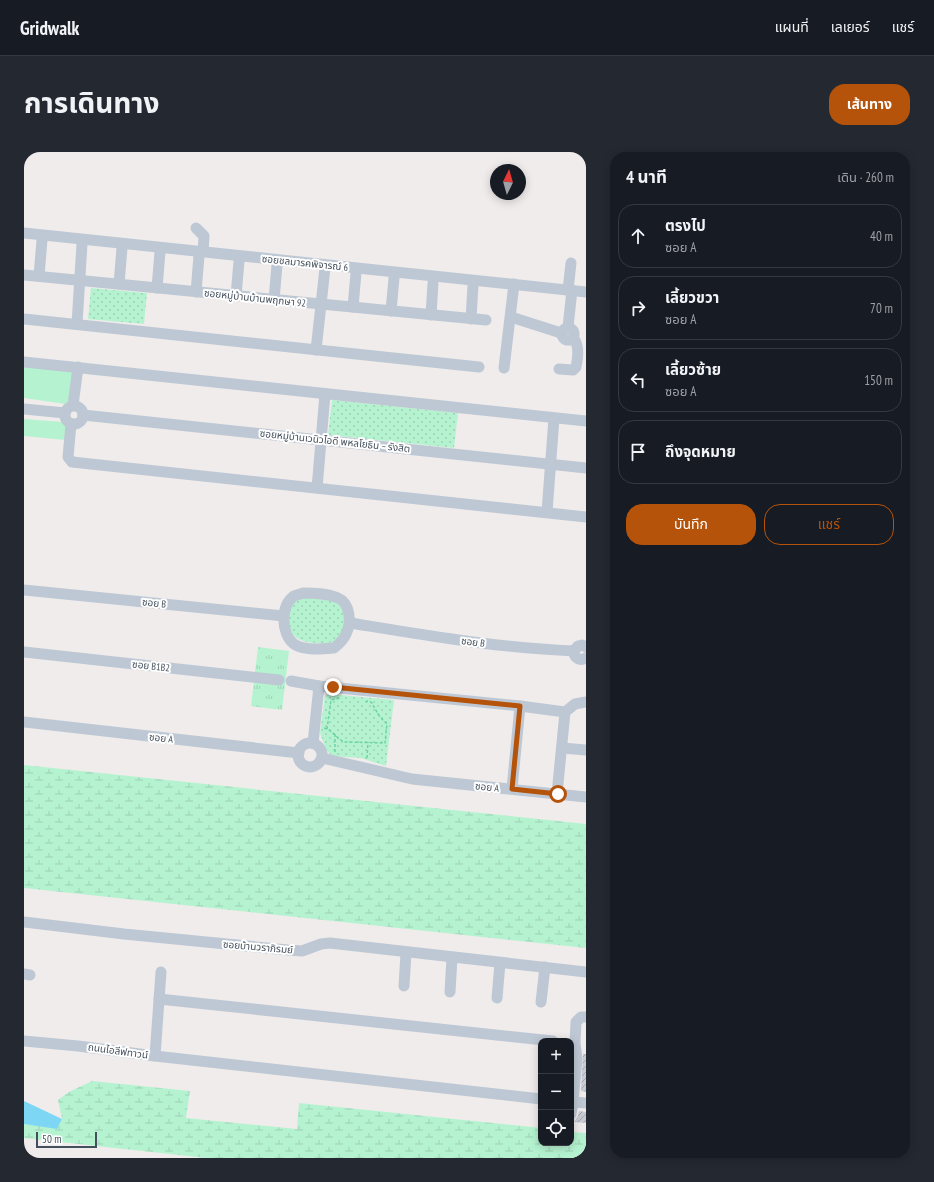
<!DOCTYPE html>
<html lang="th">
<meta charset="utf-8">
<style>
body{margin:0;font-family:"PT Sans Narrow","Noto Sans Thai",sans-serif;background:#242831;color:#f1f3f6}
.controls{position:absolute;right:12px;bottom:12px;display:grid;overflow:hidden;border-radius:8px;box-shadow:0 2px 10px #0003}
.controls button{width:36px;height:36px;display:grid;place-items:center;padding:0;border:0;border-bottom:1px solid #363941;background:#171b24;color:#f1f3f6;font:20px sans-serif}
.compass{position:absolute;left:466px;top:12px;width:36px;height:36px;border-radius:50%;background:#171b24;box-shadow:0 2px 10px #0003;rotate:5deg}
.scale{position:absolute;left:12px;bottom:10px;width:61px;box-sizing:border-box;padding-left:4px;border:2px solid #434f5c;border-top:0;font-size:11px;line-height:14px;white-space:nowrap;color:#434f5c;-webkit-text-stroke:3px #fff;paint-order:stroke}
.stop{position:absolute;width:12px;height:12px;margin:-9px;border:3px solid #b45309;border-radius:50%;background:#fff}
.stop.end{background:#b45309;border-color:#fff;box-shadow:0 1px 4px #0008}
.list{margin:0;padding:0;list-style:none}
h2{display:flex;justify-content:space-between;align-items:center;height:52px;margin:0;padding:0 16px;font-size:17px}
h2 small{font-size:13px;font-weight:400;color:#9ea1a6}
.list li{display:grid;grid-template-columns:26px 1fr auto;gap:12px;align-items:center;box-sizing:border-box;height:64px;margin:0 8px 8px;padding:0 8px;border:1px solid #363941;border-radius:16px}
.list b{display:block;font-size:15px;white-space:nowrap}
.list p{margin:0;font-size:13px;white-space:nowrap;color:#9ea1a6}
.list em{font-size:13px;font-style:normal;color:#9ea1a6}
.actions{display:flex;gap:8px;padding:12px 16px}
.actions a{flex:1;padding:9px 0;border:1px solid #b45309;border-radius:16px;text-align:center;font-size:14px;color:#b45309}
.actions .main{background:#b45309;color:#fff}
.icon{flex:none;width:22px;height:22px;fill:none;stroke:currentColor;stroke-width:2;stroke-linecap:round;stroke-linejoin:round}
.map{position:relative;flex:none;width:562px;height:1006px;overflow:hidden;border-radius:16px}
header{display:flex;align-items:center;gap:24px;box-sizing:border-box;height:56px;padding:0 20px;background:#171b24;border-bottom:1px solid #363941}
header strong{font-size:19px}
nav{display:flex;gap:22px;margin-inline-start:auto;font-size:14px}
.intro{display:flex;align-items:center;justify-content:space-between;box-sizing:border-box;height:96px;padding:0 24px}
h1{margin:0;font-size:28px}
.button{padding:10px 18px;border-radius:16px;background:#b45309;color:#fff;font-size:14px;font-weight:700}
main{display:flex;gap:24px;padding:0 24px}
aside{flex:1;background:#171b24;border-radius:16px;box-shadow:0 2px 10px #0003}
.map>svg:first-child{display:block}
</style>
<header>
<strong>Gridwalk</strong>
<nav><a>แผนที่</a><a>เลเยอร์</a><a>แชร์</a></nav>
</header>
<div class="intro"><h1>การเดินทาง</h1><a class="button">เส้นทาง</a></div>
<main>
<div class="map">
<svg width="562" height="1006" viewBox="0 0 562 1006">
<defs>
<pattern id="wetland-marsh" width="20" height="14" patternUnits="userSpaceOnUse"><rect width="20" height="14" fill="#b5f3d0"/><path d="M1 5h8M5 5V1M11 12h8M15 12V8" fill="none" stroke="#9dd2b5"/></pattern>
<pattern id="park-tufts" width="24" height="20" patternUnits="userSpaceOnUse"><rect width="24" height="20" fill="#b5f3d0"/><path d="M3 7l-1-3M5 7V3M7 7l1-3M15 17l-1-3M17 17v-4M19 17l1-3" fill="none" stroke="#9dd2b5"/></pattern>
<pattern id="garden-dots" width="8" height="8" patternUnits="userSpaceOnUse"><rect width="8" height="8" fill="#b5f3d0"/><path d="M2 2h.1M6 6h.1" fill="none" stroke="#9dd2b5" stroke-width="1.8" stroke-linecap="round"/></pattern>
<pattern id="building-hatch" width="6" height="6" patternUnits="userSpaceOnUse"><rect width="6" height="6" fill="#c8cbd3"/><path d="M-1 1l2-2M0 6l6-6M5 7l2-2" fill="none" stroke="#a4a7ae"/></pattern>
</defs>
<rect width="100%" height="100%" fill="#f0ecec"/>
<g fill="#b5f3d0">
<path d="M0,213L49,220L46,251L41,252L0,246Z"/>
<path d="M0,267L40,270L43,273L41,288L0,284Z"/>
</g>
<g fill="url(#wetland-marsh)">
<path d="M0,613L562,672V796L0,736Z"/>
<path d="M68,929L166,939L162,966L273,977L275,951L517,976V991H547V980L562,981V1006H182L0,986V972L33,976L38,967L34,948L45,940Z"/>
</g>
<path fill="url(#park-tufts)" d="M234,495L265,499L258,558L227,554Z"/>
<g fill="url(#garden-dots)">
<path d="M67,136L123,141L120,172L64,167Z"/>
<path d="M308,248L434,261L430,296L304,283Z"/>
<path d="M272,445H282L315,450L324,471L312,490C295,492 266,494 265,471C264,457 264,457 272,445Z"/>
<path d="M306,542L370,548L362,614L337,606L308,604L302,598L296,581L301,543Z"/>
</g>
<path fill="#7dd6f4" d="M0,949L38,967L33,977L0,972Z"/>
<g fill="url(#building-hatch)">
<path d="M559,902H562V940L557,939Z"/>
<path d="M555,959L562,960V971L550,970L554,964Z"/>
</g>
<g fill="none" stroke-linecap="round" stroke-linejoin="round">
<g stroke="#6ad4a4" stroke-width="1.5" stroke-dasharray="3 2" stroke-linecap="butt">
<path d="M300,576C309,578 312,587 321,590L361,591L363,572L356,565L347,550L342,549"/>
<path d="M303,577L307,548L316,546"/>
<path d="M311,582V600"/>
<path d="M343,606L344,590"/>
</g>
<g stroke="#bec8d4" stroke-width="11">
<path d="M172,76L180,84L179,100"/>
<path d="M0,81L562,140"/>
<path d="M0,123L462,168"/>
<path d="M15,124L18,88"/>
<path d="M95,132L98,96"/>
<path d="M133,136L136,100"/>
<path d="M544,138L547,111"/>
<path d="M172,140L175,104"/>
<path d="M212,144L215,109"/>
<path d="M250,148L253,113"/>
<path d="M329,155L332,121"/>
<path d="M367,159L370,126"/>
<path d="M407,163L409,131"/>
<path d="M487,165L537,181"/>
<path d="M0,167L455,215"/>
<path d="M447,167L449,133"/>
<path d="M53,172L58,92"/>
<path d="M544,175L548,138"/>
<circle cx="544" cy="182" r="6"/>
<path d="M292,198L301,116"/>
<path d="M0,210L562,269"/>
<path d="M480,216L490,132"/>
<path d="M535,217L549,218L552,215C554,206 556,193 549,186"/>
<path d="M49,253L54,215"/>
<circle cx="50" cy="263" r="9"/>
<path d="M0,257L41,261"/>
<path d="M59,263L562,316"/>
<path d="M47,272L44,305L48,310L562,365"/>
<path d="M293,336L301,242"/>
<path d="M523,360L530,266"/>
<path d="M0,438L260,464"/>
<path d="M279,441C290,441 303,441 314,446C326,451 328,470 322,482C320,487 315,492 310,496C299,497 280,499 270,492C257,482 256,454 270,444C272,443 277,442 279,441Z"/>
<path d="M326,471C400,483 474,496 550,499"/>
<path d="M562,495L558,493L554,494L550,499C550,507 556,509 562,506"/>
<path d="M0,500L255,528"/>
<path d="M267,529L295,534L496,554L541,560L551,552L562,550"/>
<path d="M0,570L275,601"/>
<path d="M289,591L295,534"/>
<circle cx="286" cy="603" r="12"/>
<path d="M538,596L562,598"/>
<path d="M298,606L388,627L562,645"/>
<path d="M488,637L496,554"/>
<path d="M533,642L541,560"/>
<path d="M0,770L100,782L264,798L278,799L297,792L306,791L562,820"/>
<path d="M0,822L6,823"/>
<path d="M380,834L382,801"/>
<path d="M426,840L428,806"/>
<path d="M473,846L476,811"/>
<path d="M135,847L529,889"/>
<path d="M517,850L521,815"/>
<path d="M0,889L54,894L131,904L137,820"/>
<path d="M131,904L517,947"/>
<path d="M547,950H549L553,907L551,891L552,870L557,865H562"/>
<path d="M547,962L549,950L562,951"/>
</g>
</g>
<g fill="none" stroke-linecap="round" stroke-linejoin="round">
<path stroke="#b45309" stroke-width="5" d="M309,535L496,554L488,637L534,642"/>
</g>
<g text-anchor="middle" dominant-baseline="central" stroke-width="4" stroke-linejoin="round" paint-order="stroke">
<g font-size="10" fill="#434f5c" stroke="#fff">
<text transform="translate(281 111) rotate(6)">ซอยชลมารคพิจารณ์ 6</text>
<text transform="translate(231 146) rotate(6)">ซอยหมู่บ้านบ้านพฤกษา 92</text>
<text transform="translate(311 289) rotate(6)">ซอยหมู่บ้านเวนิวไอดี พหลโยธิน – รังสิต</text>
<text transform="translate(130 451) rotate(6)">ซอย B</text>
<text transform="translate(449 490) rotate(7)">ซอย B</text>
<text transform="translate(127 514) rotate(6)">ซอย B1B2</text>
<text transform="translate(137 586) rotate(6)">ซอย A</text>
<text transform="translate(463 635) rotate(6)">ซอย A</text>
<text transform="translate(234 795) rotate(5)">ซอยบ้านวราภิรมย์</text>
<text transform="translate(94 899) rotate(8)">ถนนไอลีฟทาวน์</text>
</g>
</g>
</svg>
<div class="controls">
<button>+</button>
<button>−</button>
<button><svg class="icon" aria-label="locate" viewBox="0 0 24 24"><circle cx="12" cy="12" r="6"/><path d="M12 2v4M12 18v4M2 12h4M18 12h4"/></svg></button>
</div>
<svg class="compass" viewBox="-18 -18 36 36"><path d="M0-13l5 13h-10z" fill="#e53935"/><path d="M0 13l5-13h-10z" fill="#9ea1a6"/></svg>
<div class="scale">50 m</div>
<div class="stop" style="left:534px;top:642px"></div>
<div class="stop end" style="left:309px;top:535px"></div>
</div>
<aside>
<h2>4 นาที<small>เดิน · 260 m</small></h2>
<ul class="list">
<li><svg class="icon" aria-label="ahead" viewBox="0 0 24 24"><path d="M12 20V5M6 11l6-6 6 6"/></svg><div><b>ตรงไป</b><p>ซอย A</p></div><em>40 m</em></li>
<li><svg class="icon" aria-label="right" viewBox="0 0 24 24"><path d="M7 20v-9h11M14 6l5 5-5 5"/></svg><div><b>เลี้ยวขวา</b><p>ซอย A</p></div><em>70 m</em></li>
<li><svg class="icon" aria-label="left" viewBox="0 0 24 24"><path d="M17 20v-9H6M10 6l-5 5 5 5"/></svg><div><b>เลี้ยวซ้าย</b><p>ซอย A</p></div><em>150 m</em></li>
<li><svg class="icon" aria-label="arrive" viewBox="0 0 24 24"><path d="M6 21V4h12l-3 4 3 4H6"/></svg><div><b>ถึงจุดหมาย</b></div></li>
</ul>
<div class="actions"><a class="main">บันทึก</a><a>แชร์</a></div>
</aside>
</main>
